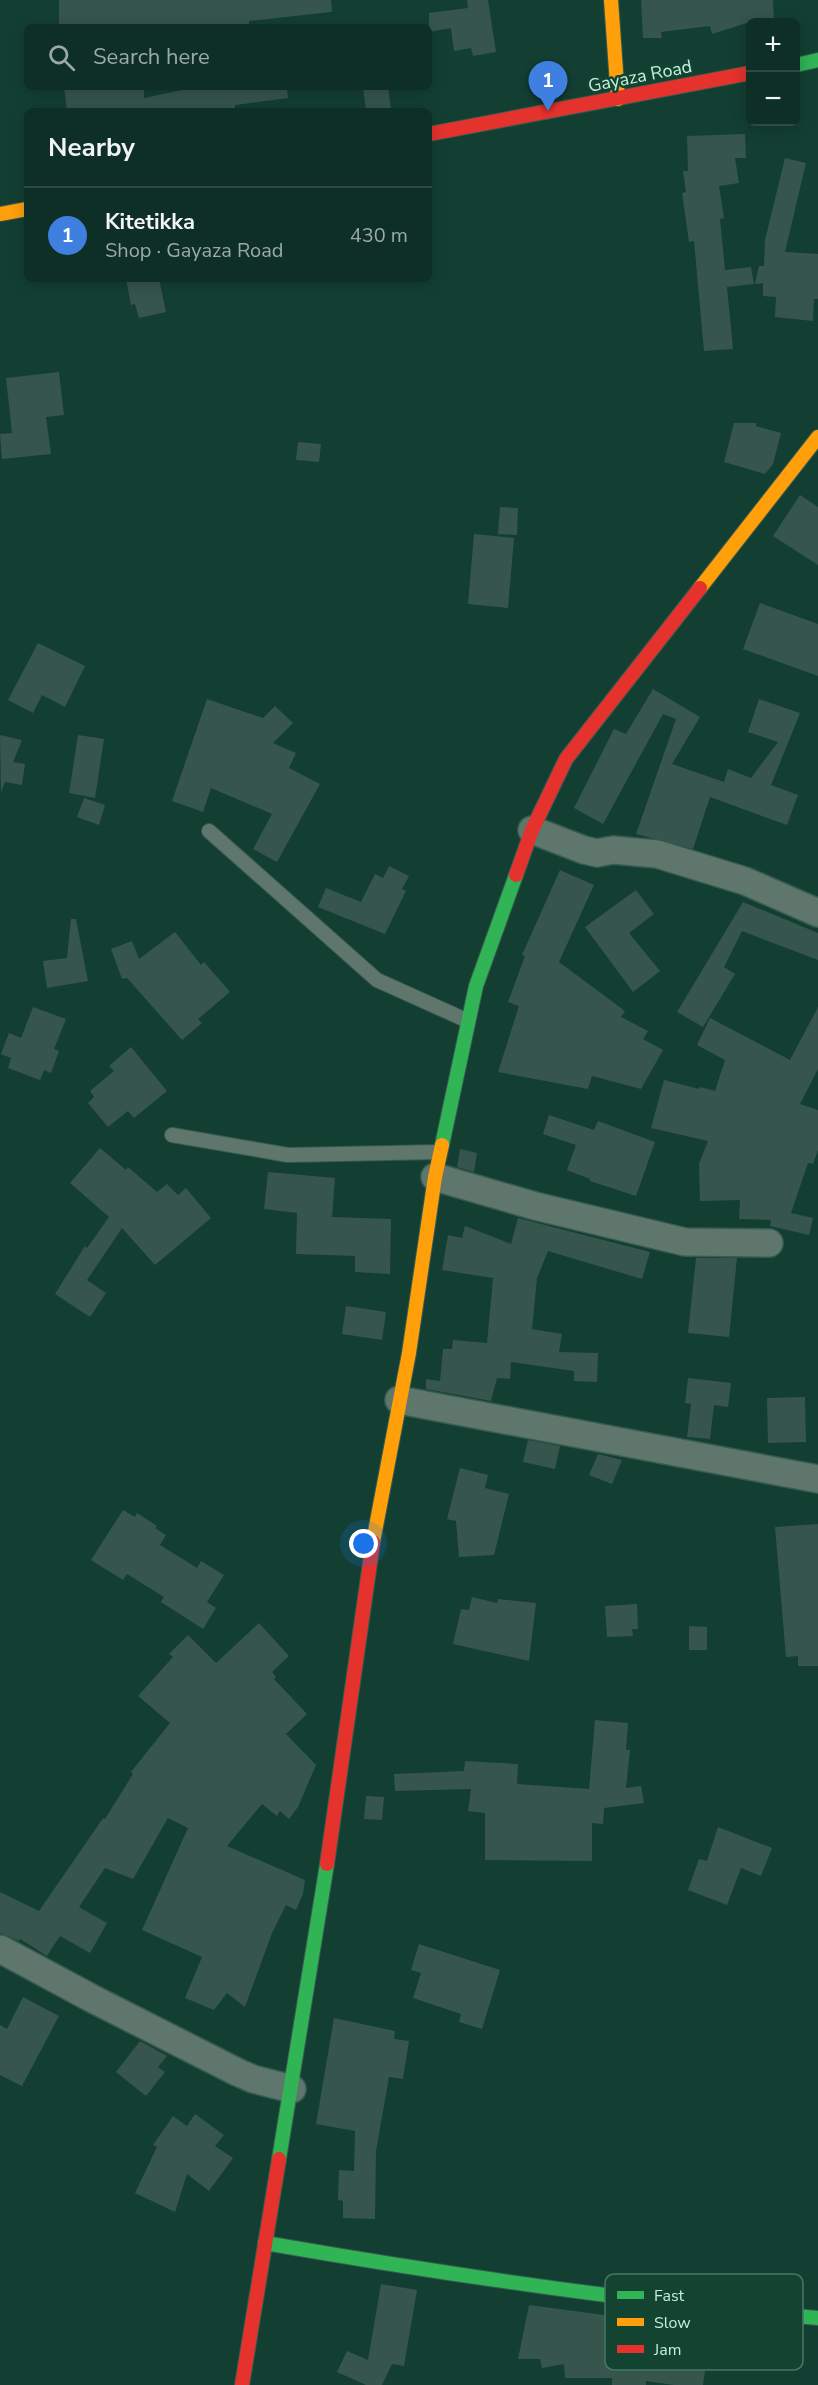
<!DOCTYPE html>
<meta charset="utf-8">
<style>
body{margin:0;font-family:"Nunito Sans",sans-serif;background:#1c3b32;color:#f1f3f6}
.controls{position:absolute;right:18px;top:18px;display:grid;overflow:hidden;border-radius:9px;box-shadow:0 3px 15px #0003}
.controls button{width:54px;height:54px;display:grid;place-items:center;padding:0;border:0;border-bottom:2px solid #2e4a43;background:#0e2f26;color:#f1f3f6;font:30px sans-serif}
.you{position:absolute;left:364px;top:1544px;width:21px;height:21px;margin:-15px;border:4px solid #fff;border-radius:50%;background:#1a73e8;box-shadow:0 0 0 9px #1a73e833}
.badge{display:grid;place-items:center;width:39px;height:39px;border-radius:50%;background:#bca0f2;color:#fff;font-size:20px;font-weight:700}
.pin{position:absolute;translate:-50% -50px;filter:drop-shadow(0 2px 3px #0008)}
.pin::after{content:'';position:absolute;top:32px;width:21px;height:18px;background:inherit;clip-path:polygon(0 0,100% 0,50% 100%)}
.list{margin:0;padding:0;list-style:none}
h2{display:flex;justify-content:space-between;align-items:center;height:78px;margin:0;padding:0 24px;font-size:26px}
h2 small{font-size:20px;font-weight:400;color:#9ba9a7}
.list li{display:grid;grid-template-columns:39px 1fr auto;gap:18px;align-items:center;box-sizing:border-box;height:96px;padding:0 24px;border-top:2px solid #2e4a43}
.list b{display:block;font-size:22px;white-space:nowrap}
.list p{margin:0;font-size:20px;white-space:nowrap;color:#9ba9a7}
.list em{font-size:20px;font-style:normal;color:#9ba9a7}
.icon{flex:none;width:33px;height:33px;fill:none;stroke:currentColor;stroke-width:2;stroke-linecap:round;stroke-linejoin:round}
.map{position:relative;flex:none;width:818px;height:2385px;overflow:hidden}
.search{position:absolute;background:#0e2f26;box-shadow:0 3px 15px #0003;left:24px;top:24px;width:408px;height:66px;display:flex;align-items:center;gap:15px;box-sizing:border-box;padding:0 21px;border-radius:9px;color:#9ba9a7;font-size:22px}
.panel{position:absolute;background:#0e2f26;box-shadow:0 3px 15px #0003;left:24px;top:108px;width:408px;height:174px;border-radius:9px}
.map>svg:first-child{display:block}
</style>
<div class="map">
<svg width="818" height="2385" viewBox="0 0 818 2385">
<rect width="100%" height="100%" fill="#133f32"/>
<g fill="#36554d">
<path d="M59,0H331L332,12L249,21V27H59Z"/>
<path d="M467,0H488L496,52L473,56L471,48L454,51L451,28L429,32V13L468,8Z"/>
<path d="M641,0H773L774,22H750L712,34L710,26L661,32L662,38H643Z"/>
<path d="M64,87H144V98L182,90V87H287L288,98L235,105V111H67Z"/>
<path d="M363,87H388L391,109L366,111Z"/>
<path d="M745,134L746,158H735L739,183L719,186L724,218L720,219L725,270L751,267L754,284L727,287L733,349L704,351L694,241L689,242L682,193L686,192L683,171H688L687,136Z"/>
<path d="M785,158L806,163L785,252L818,254V299H814L813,321L775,317L776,297L763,296V283L755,284L759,266H764L765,240Z"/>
<path d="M126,279H159L166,312L139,318L135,304L131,305Z"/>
<path d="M59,372L64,415L46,417L51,454L2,459L0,434L12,433L6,378Z"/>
<path d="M734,423H756V426L781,433L773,464L765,474L724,462Z"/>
<path d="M298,442L321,444L319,462L296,460Z"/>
<path d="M800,495L818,507V565L773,536Z"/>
<path d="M500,507L518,508L517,535L498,534Z"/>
<path d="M474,534L514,538L508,608L468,604Z"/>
<path d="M760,603L818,624V676L743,649Z"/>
<path d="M38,643L85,666L65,707L42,695L33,713L8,700Z"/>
<path d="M653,689L700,717L672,764L724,782L728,769L751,778L778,742L748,732L759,699L800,713L771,785L798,795L787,825L710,797L693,849L636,834L676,719L663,714L603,824L574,808L614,729L626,734Z"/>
<path d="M207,699L263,718L275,706L293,723L273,743L296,753L289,768L320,784L277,862L253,849L272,814L211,788L203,812L172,801Z"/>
<path d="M0,735L22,740L13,762L25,764L22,785L5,782L1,792Z"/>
<path d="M78,735L104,739L95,798L69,793Z"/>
<path d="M84,798L105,805L99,825L77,817Z"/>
<path d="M389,866L409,876L402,889L406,891L385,934L318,907L326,888L361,902L375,874L383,878Z"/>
<path d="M560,870L594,885L559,962L625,1011L621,1017L648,1031L643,1039L663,1050L641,1089L592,1076L588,1089L498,1072L519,1006L508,1002L525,956L522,955Z"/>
<path d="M636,890L654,914L629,933L660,971L633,992L585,927Z"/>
<path d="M743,902L818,933V960L742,931L724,967L735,974L703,1027L677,1012Z"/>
<path d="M71,919H76L88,981L47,988L43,961L67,958Z"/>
<path d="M175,932L201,965L204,962L230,992L198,1019L202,1023L182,1040L127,978L122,979L111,949L132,941L139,959Z"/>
<path d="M33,1007L66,1019L54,1049L59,1051L51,1073L44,1070L40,1080L8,1068L11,1058L1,1054L9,1033L21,1038Z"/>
<path d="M818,1007V1069L800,1104L818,1110V1150L813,1164L808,1163L791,1213L813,1218L809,1235L770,1226L771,1220L739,1219L740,1200L700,1201L699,1164L708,1141L651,1128L664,1080L699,1089L700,1087L715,1091L725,1060L697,1045L710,1018L790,1060Z"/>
<path d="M131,1047L167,1091L134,1118L128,1111L108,1127L88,1103L94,1097L90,1091L114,1071L109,1066Z"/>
<path d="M549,1115L594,1130L598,1121L655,1142L636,1196L590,1181V1179L567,1170L576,1145L543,1134Z"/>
<path d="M100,1148L126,1170L128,1167L157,1192L167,1184L178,1195L186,1188L211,1218L155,1265L122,1228L87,1280L106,1293L90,1317L55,1294L85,1246L87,1248L109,1217L70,1183Z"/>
<path d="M460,1149L477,1153L474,1172L457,1167Z"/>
<path d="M268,1172L335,1178L332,1217L391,1219L390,1274L355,1272V1256L296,1254L297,1213L264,1209Z"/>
<path d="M518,1218L650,1252L642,1279L548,1251L537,1278L532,1329L562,1334L559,1352L598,1353L597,1382L574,1381V1371L511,1362L510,1379L497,1378L491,1401L426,1389V1379L440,1381L443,1349H452L453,1340L487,1343L493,1278L442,1270L448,1235L462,1238L465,1226L511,1244Z"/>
<path d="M696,1258H737L729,1337L688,1333Z"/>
<path d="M346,1306L386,1312L382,1340L342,1334Z"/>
<path d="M688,1378L731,1383L728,1407L714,1405L710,1439L687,1437L691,1404L685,1403Z"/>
<path d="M805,1397L806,1442L768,1443L767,1398Z"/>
<path d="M528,1440L560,1446L555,1469L523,1462Z"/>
<path d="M598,1454L622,1460L612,1484L589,1475Z"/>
<path d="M460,1468L488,1475L485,1488L509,1494L494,1555L459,1557L456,1521L447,1519Z"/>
<path d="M123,1510L135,1517L137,1513L157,1526L155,1528L166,1535L160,1545L197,1568L201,1561L224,1575L207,1602L216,1608L203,1629L161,1602L164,1597L127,1574L123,1580L91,1560Z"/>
<path d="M818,1524V1666H798V1656L786,1657L775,1527Z"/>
<path d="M472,1597L497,1603L498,1599L536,1603L529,1661L453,1644L461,1609L469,1610Z"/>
<path d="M637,1604L638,1629H632L633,1636L607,1637L605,1606Z"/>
<path d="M259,1623L289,1656L272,1672L276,1677L274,1679L307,1714L286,1734L316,1765L298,1807L289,1819L280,1811L277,1816L262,1804L227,1846L305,1880L303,1894L296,1910L286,1905L272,1933L245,2007L227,1993L214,2010L185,1998L202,1957L142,1930L188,1828L168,1818L133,1879L105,1868L79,1907L107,1923L90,1953L60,1936L47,1956L20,1939L19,1941L0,1933V1892L39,1911L103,1818L105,1819L133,1774L131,1772L170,1723L138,1696L173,1657L169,1654L188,1635L216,1663Z"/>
<path d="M689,1626L707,1627V1650H689Z"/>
<path d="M595,1720L628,1723L626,1750H630L626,1788L641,1786L644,1803L604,1808L603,1824L592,1823V1861L485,1860V1813L468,1811L471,1789L395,1791L394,1774L464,1771L465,1761L518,1764L517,1784L589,1789Z"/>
<path d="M366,1796L384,1797L382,1820L364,1819Z"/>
<path d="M718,1827L772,1848L761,1876L741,1868L727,1905L688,1890L699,1859L707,1861Z"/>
<path d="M419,1944L500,1970L482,2029L459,2022L461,2014L413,1998L421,1973L411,1970Z"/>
<path d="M23,1997L59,2016L22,2086L0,2075V2025L7,2029Z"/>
<path d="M334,2018L395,2031L394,2039L409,2041L403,2079L389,2077L376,2151L375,2219L343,2218V2201L338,2200L339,2170L354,2171L355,2131L316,2124Z"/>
<path d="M140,2041L167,2056L158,2067L165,2072L146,2096L116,2072Z"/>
<path d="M195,2114L224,2135L215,2146L233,2158L209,2191L187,2174L175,2212L135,2193L157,2147L153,2145L173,2116L187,2126Z"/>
<path d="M381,2284L417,2290L404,2366L392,2364L382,2385H366L337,2372L347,2351L368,2360Z"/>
<path d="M529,2305L649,2321L648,2327L710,2336L703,2385H674L646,2381V2385H612V2378H565L564,2364L542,2368L540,2359H518Z"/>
</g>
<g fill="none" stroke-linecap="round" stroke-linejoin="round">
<defs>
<g id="lane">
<path d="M209,831L377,980L468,1021"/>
<path d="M172,1135L288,1155L440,1152"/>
</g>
<g id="street">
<path d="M532,830L584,850L597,853L613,850L657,854L745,881L818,913"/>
<path d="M435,1177L535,1206L685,1242L769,1243"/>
<path d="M399,1400L818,1479"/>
<path d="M0,1949L93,1999L237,2072L253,2079L292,2089"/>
</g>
<g id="fast">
<path d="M796,65L818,60"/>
<path d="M442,1145L476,986L516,875"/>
<path d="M279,2159L327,1864"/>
<path d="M265,2243C449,2275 632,2302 818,2318"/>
</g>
<g id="slow">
<path d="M611,0L618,99"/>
<path d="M0,214L27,209"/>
<path d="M700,588L818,437"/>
<path d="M373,1542L409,1353L435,1177L442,1145"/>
</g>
<g id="jam">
<path d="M429,134L750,73"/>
<path d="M516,875L532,830L566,759L700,588"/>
<path d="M327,1864L373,1542"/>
<path d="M242,2385L279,2159"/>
</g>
</defs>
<use href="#lane" stroke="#365b4f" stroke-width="16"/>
<use href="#street" stroke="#365b4f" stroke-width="30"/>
<use href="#fast" stroke="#365b4f" stroke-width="16"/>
<use href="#slow" stroke="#365b4f" stroke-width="16"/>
<use href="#jam" stroke="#365b4f" stroke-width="16"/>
<use href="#lane" stroke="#5f766d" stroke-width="14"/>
<use href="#street" stroke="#5f766d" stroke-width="27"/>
<use href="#fast" stroke="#30b455" stroke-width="14"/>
<use href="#slow" stroke="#ff9f0a" stroke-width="14"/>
<use href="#jam" stroke="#e5322d" stroke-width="14"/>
</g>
<g text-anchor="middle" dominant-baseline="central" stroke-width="5" stroke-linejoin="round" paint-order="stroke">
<g font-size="18" fill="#c4efda" stroke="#134431">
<text transform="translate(640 76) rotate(-11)">Gayaza Road</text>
</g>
</g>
<rect x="605" y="2274" width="198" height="96" rx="9" fill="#134431" stroke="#487764" stroke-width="1.5"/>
<rect x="617" y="2291" width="27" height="8" fill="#30b455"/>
<rect x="617" y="2318" width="27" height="8" fill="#ff9f0a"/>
<rect x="617" y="2345" width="27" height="8" fill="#e5322d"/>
<g font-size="16" fill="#c4efda">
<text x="654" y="2301">Fast</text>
<text x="654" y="2328">Slow</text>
<text x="654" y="2355">Jam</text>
</g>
</svg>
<div class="controls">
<button>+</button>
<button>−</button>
</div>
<div class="you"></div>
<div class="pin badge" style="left:548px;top:111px;background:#3f7fe0">1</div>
<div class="search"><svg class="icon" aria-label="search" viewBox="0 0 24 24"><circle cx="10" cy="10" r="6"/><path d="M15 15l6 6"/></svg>Search here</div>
<section class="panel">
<h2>Nearby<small></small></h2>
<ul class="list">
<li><span class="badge" style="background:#3f7fe0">1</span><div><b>Kitetikka</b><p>Shop · Gayaza Road</p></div><em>430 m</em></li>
</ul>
</section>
</div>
